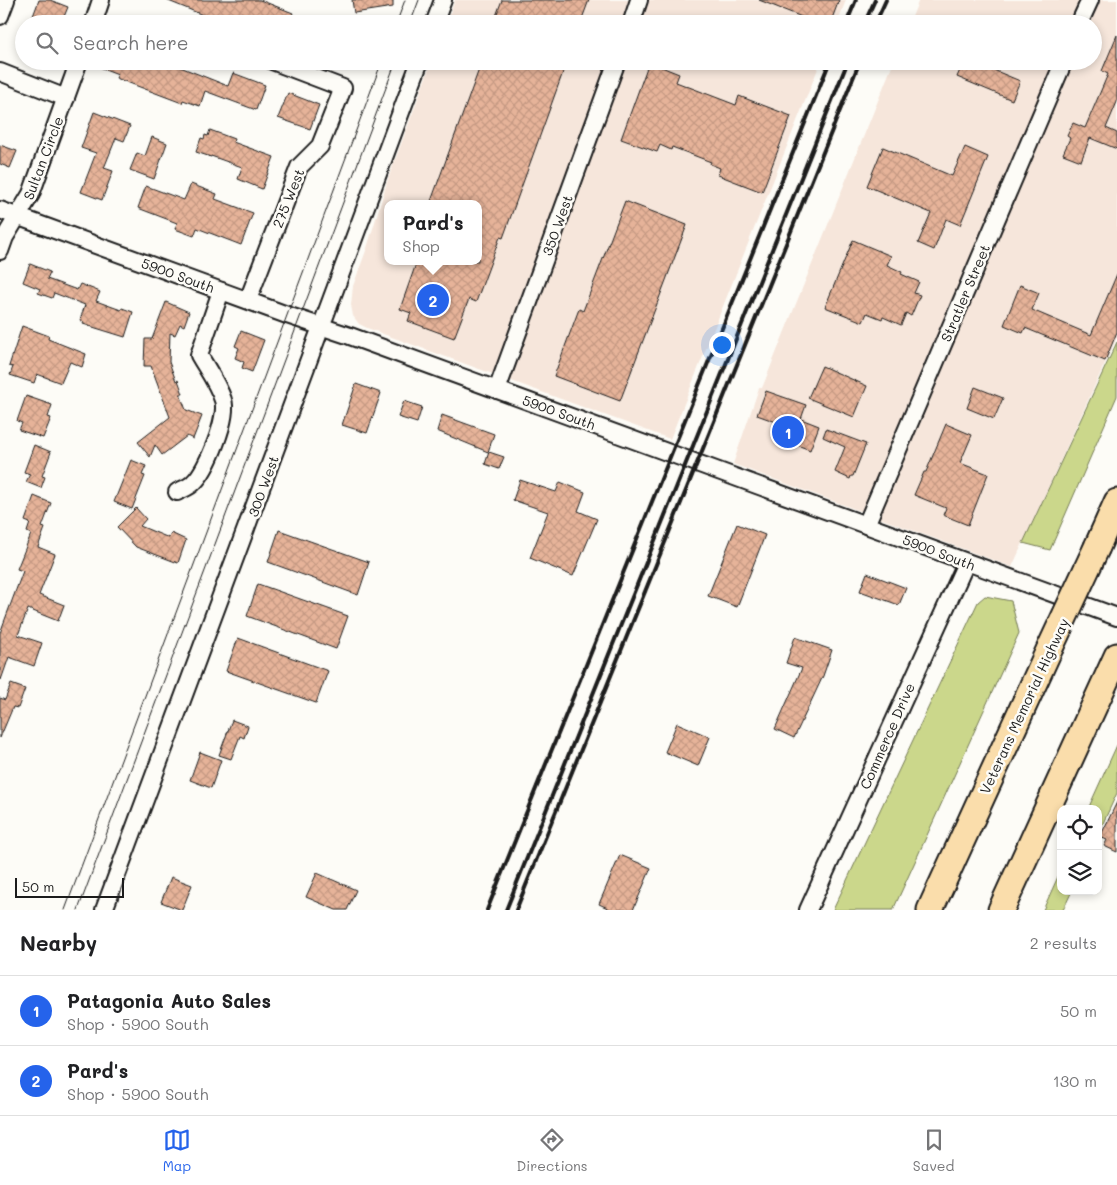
<!DOCTYPE html>
<meta charset="utf-8">
<style>
body{margin:0;font-family:Mali,sans-serif;background:#f2f2f2;color:#202124}
.controls{position:absolute;right:15px;bottom:15px;display:grid;overflow:hidden;border-radius:10px;box-shadow:0 2px 8px #0003}
.controls button{width:45px;height:45px;display:grid;place-items:center;padding:0;border:0;border-bottom:1px solid #e0e0e0;background:#fff;color:#202124;font:25px sans-serif}
.scale{position:absolute;left:15px;bottom:12px;width:109px;box-sizing:border-box;padding-left:5px;border:2px solid #1c1c1c;border-top:0;font-size:14px;line-height:18px;white-space:nowrap;color:#1c1c1c;-webkit-text-stroke:4px #fdfcf7;paint-order:stroke}
.you{position:absolute;left:721px;top:344px;width:18px;height:18px;margin:-12px;border:4px solid #fff;border-radius:50%;background:#1a73e8;box-shadow:0 0 0 8px #1a73e833}
.badge{display:grid;place-items:center;width:32px;height:32px;border-radius:50%;background:#2563eb;color:#fff;font-size:16px;font-weight:700}
.pin{position:absolute;translate:-50% -50%;border:2px solid #fff;box-shadow:0 1px 5px #0006}
.popup{position:absolute;left:384px;top:200px;width:98px;height:65px;box-sizing:border-box;display:grid;place-content:center;border-radius:10px;background:#fff;filter:drop-shadow(0 1px 4px #0005);font-size:16px;white-space:nowrap;color:#757577}
.popup b{font-size:19px;color:#202124}
.popup::after{content:'';position:absolute;left:50%;top:100%;margin-left:-10px;border:10px solid transparent;border-top-color:#fff}
.list{margin:0;padding:0;list-style:none}
h2{display:flex;justify-content:space-between;align-items:center;height:65px;margin:0;padding:0 20px;font-size:21px}
h2 small{font-size:16px;font-weight:400;color:#757577}
.list li{display:grid;grid-template-columns:32px 1fr auto;gap:15px;align-items:center;box-sizing:border-box;height:70px;padding:0 20px;border-top:1px solid #e0e0e0}
.list b{display:block;font-size:19px;white-space:nowrap}
.list p{margin:0;font-size:16px;white-space:nowrap;color:#757577}
.list em{font-size:16px;font-style:normal;color:#757577}
.icon{flex:none;width:28px;height:28px;fill:none;stroke:currentColor;stroke-width:2;stroke-linecap:round;stroke-linejoin:round}
.map{position:relative;flex:none;width:1117px;height:910px;overflow:hidden}
.search{position:absolute;background:#fff;box-shadow:0 2px 8px #0003;left:15px;right:15px;top:15px;height:55px;display:flex;align-items:center;gap:12px;box-sizing:border-box;padding:0 18px;border-radius:28px;color:#757577;font-size:19px}
.sheet{height:205px;background:#fff}
nav{display:flex;justify-content:space-around;align-items:center;box-sizing:border-box;height:70px;border-top:1px solid #e0e0e0;background:#fff;font-size:14px;color:#757577}
nav a{display:grid;justify-items:center;gap:2px}
nav .on{color:#2563eb}
.map>svg:first-child{display:block}
</style>
<div class="map">
<svg width="1117" height="910" viewBox="0 0 1117 910">
<defs>
<pattern id="building-cross-hatch" width="8" height="8" patternUnits="userSpaceOnUse" patternTransform="scale(1.25)"><rect width="8" height="8" fill="#e6b399"/><path d="M0 0l8 8M0 8l8-8" fill="none" stroke="#c59983"/></pattern>
</defs>
<rect width="100%" height="100%" fill="#fdfcf7"/>
<filter id="ink" filterUnits="userSpaceOnUse"><feTurbulence type="fractalNoise" baseFrequency=".02" numOctaves="2"/><feDisplacementMap in="SourceGraphic" scale="10" xChannelSelector="R" yChannelSelector="G"/><feConvolveMatrix kernelMatrix="1 2 1 2 8 2 1 2 1" color-interpolation-filters="sRGB"/></filter>
<g filter="url(#ink)">
<g fill="#f6e6db" fill-rule="evenodd">
<path d="M455,0H846L837,24H446Z"/>
<path d="M919,0H1117V337L1012,567L733,464L759,388H762L894,61H1093V24H909Z"/>
<path d="M432,61H821L670,439L367,328L359,324L353,316L351,305L353,286L367,248L388,179ZM388,204H478V261H388Z"/>
</g>
<g fill="#cbd78b" stroke="#747a54">
<path d="M1117,342V396L1050,550L1023,543Z"/>
<path d="M985,596L1011,601L1019,633L893,910H833L978,602Z"/>
<path d="M1117,745V793L1098,834V809H1088Z"/>
<path d="M1061,870V891H1072L1063,910H1043Z"/>
</g>
<g fill="url(#building-cross-hatch)" stroke="#1c1c1c">
<path d="M39,0H50L68,7L61,24H30Z"/>
<path d="M166,0H260L293,13L288,24H225Z"/>
<path d="M352,0H393V7L354,13Z"/>
<path d="M502,0H589L580,24H493Z"/>
<path d="M759,0H839L830,24H811L812,21Z"/>
<path d="M1117,35V102L1106,128L1117,133V149L1090,138L1081,161L1063,154L1070,138L1067,136L1073,123L1085,128L1108,74L1102,71Z"/>
<path d="M89,61H165L228,86L233,73L265,85L256,110L205,91L200,106L183,100L182,103L116,78L118,74L89,63Z"/>
<path d="M482,61H567L503,238L500,237L476,302L469,299L454,338L408,321L411,313L400,309L417,261H478V204H430Z"/>
<path d="M964,61H972L1020,81L1012,100L957,77Z"/>
<path d="M649,62L679,74L676,82L736,105L739,96L791,116L762,192L718,175L720,168L710,164L711,162L672,147L671,150L660,145L657,152L621,139Z"/>
<path d="M288,93L319,105L310,129L278,118Z"/>
<path d="M94,112L130,126L124,141L116,138L104,168L113,171L102,200L81,192L96,153L81,148Z"/>
<path d="M210,130L234,139L233,142L274,157L262,189L238,179L242,167L211,156V157L196,152L201,138L204,139L205,135L208,136Z"/>
<path d="M152,137L167,143L154,179L130,170L137,153L145,156Z"/>
<path d="M0,145L17,151L10,168L0,164Z"/>
<path d="M883,147L952,176L965,147L988,157L960,225L946,219L934,250L918,243L931,213L867,186Z"/>
<path d="M191,184L217,194L215,199L253,213L241,245L197,228L194,236L175,229L177,223L138,208L146,186L184,200Z"/>
<path d="M625,201L687,225L620,401L554,376L579,309L583,311Z"/>
<path d="M853,240L891,256L887,265L902,272L901,274L919,282L914,293L920,295L911,316L906,313L901,325L883,317L882,319L867,313L863,322L825,307Z"/>
<path d="M30,264L50,272L47,279L77,290L80,284L93,289L100,292L96,301L121,310L122,308L133,312L125,337L83,324L84,322L80,320L85,305L54,293L52,298L38,293L40,289L23,282Z"/>
<path d="M1117,274V332L1105,361L1025,328L1023,333L1004,325L1020,285L1039,293L1032,310L1091,335Z"/>
<path d="M166,302L189,312L184,326L180,324L175,335L170,333L169,362L176,381L178,380L183,394H180L186,410L202,416L193,439L187,436L162,455L155,445L150,457L138,442L170,417L151,366H144L145,339H152Z"/>
<path d="M22,326L49,336L48,339L86,354L82,367L70,362L61,383L37,374L34,383L10,375L13,367L9,366Z"/>
<path d="M241,331L264,340L252,372L242,368L244,362L235,358L239,348L235,346Z"/>
<path d="M822,366L867,386L854,417L808,398Z"/>
<path d="M356,384L381,393L367,433L342,425Z"/>
<path d="M975,387L1003,398L994,419L967,408Z"/>
<path d="M766,391L806,405L801,419L819,426L810,450L774,436L779,423L757,415Z"/>
<path d="M26,396L52,405L48,417L51,418L43,438L19,430L22,423L17,421Z"/>
<path d="M404,401L422,407L417,423L398,417Z"/>
<path d="M442,415L494,434L488,452L437,431Z"/>
<path d="M946,424L972,435L960,463L988,474L968,525L943,515L946,508L914,495L924,472H926Z"/>
<path d="M826,429L866,444L853,476H851L850,479L835,472L845,447L823,437Z"/>
<path d="M34,445L51,452L42,476L45,477L41,488L26,482L30,474L24,472Z"/>
<path d="M489,452L504,457L499,469L485,464Z"/>
<path d="M131,460L146,466L142,475L145,476L132,509L114,502Z"/>
<path d="M520,480L556,492L560,482L585,492L578,511L597,519L573,576L530,558L548,512L513,500Z"/>
<path d="M34,496L51,503L42,527L45,528L38,547L55,554L39,595L64,605L58,621L28,609L18,635L42,643L34,666L9,657L1,680L0,679V633L23,571L17,569L31,534L27,532L30,523L25,521Z"/>
<path d="M136,508L146,519L140,526L169,538L171,533L186,540L178,563L136,547L117,527Z"/>
<path d="M737,524L765,535L737,607L708,596Z"/>
<path d="M279,530L369,562L358,595L268,562Z"/>
<path d="M867,573L906,588L899,605L860,591Z"/>
<path d="M258,584L348,616L336,649L247,616Z"/>
<path d="M795,637L832,650L823,676L794,738L775,729L802,668L786,663Z"/>
<path d="M238,638L328,671L316,703L226,671Z"/>
<path d="M11,684L25,689L18,708L13,707L0,738V698L5,700Z"/>
<path d="M232,720L248,726L244,738L240,736L231,759L219,755Z"/>
<path d="M677,723L710,737L698,766L665,752Z"/>
<path d="M200,752L221,760L211,788L190,780Z"/>
<path d="M1117,802V852L1104,846L1107,840L1100,837Z"/>
<path d="M620,855L651,868L633,910H612L599,904Z"/>
<path d="M317,873L356,890L347,910H336L306,897Z"/>
<path d="M171,877L192,885L182,910L161,902Z"/>
</g>
<g fill="none" stroke-linecap="round" stroke-linejoin="round">
<defs>
<g id="minor">
<path d="M0,16L6,0"/>
<path d="M93,24L101,0"/>
<path d="M434,24L443,0"/>
<path d="M631,24L639,0"/>
<path d="M1079,24L1090,0"/>
<path d="M0,72L66,98"/>
<path d="M0,210L287,315L350,336L1117,617"/>
<path d="M0,251L5,237L31,194L79,61"/>
<path d="M248,300L299,167L320,146L343,88L272,61"/>
<path d="M497,390L617,61"/>
<path d="M177,492C183,489 190,487 194,482C207,470 229,417 223,400C218,384 207,369 199,355L221,291"/>
<path d="M866,525L1064,61"/>
<path d="M104,910L420,61"/>
<path d="M808,910L966,563"/>
</g>
<g id="highway">
<path d="M1097,547L1117,502"/>
<path d="M930,910L1050,648"/>
<path d="M1001,910L1117,656"/>
</g>
</defs>
<use href="#minor" stroke="#1c1c1c" stroke-width="20"/>
<use href="#highway" stroke="#1c1c1c" stroke-width="29"/>
<use href="#minor" stroke="#fdfcf7" stroke-width="16"/>
<use href="#highway" stroke="#faddab" stroke-width="25"/>
<g stroke="#1c1c1c" stroke-width="1">
<path d="M396,24L405,0"/>
<path d="M410,24L419,0"/>
<path d="M65,910L382,61"/>
<path d="M78,910L396,61"/>
</g>
<g stroke="#1c1c1c" stroke-width="4">
<path d="M846,24L856,0"/>
<path d="M864,24L875,0"/>
<path d="M875,24L886,0"/>
<path d="M487,910L830,61"/>
<path d="M506,910L848,61"/>
<path d="M516,910L860,61"/>
</g>
<defs>
<path id="highway-bridge" d="M1050,648L1097,547"/>
</defs>
<use href="#highway-bridge" stroke="#1c1c1c" stroke-width="29" stroke-linecap="butt"/>
<use href="#highway-bridge" stroke="#faddab" stroke-width="25"/>
</g>
</g>
<g text-anchor="middle" dominant-baseline="central" stroke-width="5" stroke-linejoin="round" paint-order="stroke">
<g font-size="14" fill="#1c1c1c" stroke="#fdfcf7">
<text transform="translate(43 158) rotate(-69)">Sultan Circle</text>
<text transform="translate(288 198) rotate(-68)">275 West</text>
<text transform="translate(557 225) rotate(-70)">350 West</text>
<text transform="translate(178 275) rotate(20)">5900 South</text>
<text transform="translate(965 293) rotate(-67)">Stratler Street</text>
<text transform="translate(559 412) rotate(20)">5900 South</text>
<text transform="translate(263 486) rotate(-70)">300 West</text>
<text transform="translate(939 552) rotate(21)">5900 South</text>
<text transform="translate(1024 706) rotate(-65)">Veterans Memorial Highway</text>
<text transform="translate(887 736) rotate(-66)">Commerce Drive</text>
</g>
</g>
</svg>
<div class="controls">
<button><svg class="icon" aria-label="locate" viewBox="0 0 24 24"><circle cx="12" cy="12" r="6"/><path d="M12 2v4M12 18v4M2 12h4M18 12h4"/></svg></button>
<button><svg class="icon" aria-label="layers" viewBox="0 0 24 24"><path d="M12 4l9 5-9 5-9-5zM3 14l9 5 9-5"/></svg></button>
</div>
<div class="scale">50 m</div>
<div class="you"></div>
<div class="pin badge" style="left:788px;top:432px">1</div>
<div class="pin badge" style="left:433px;top:300px">2</div>
<div class="popup"><b>Pard's</b>Shop</div>
<div class="search"><svg class="icon" aria-label="search" viewBox="0 0 24 24"><circle cx="10" cy="10" r="6"/><path d="M15 15l6 6"/></svg>Search here</div>
</div>
<section class="sheet">
<h2>Nearby<small>2 results</small></h2>
<ul class="list">
<li><span class="badge">1</span><div><b>Patagonia Auto Sales</b><p>Shop · 5900 South</p></div><em>50 m</em></li>
<li><span class="badge">2</span><div><b>Pard's</b><p>Shop · 5900 South</p></div><em>130 m</em></li>
</ul>
</section>
<nav>
<a class="on"><svg class="icon" aria-label="map" viewBox="0 0 24 24"><path d="M3 6l6-2 6 2 6-2v14l-6 2-6-2-6 2zM9 4v14M15 6v14"/></svg>Map</a>
<a><svg class="icon" aria-label="directions" viewBox="0 0 24 24"><path d="M12 3l9 9-9 9-9-9zM9 14v-3h6M13 9l2 2-2 2"/></svg>Directions</a>
<a><svg class="icon" aria-label="saved" viewBox="0 0 24 24"><path d="M7 4h10v16l-5-4-5 4z"/></svg>Saved</a>
</nav>
